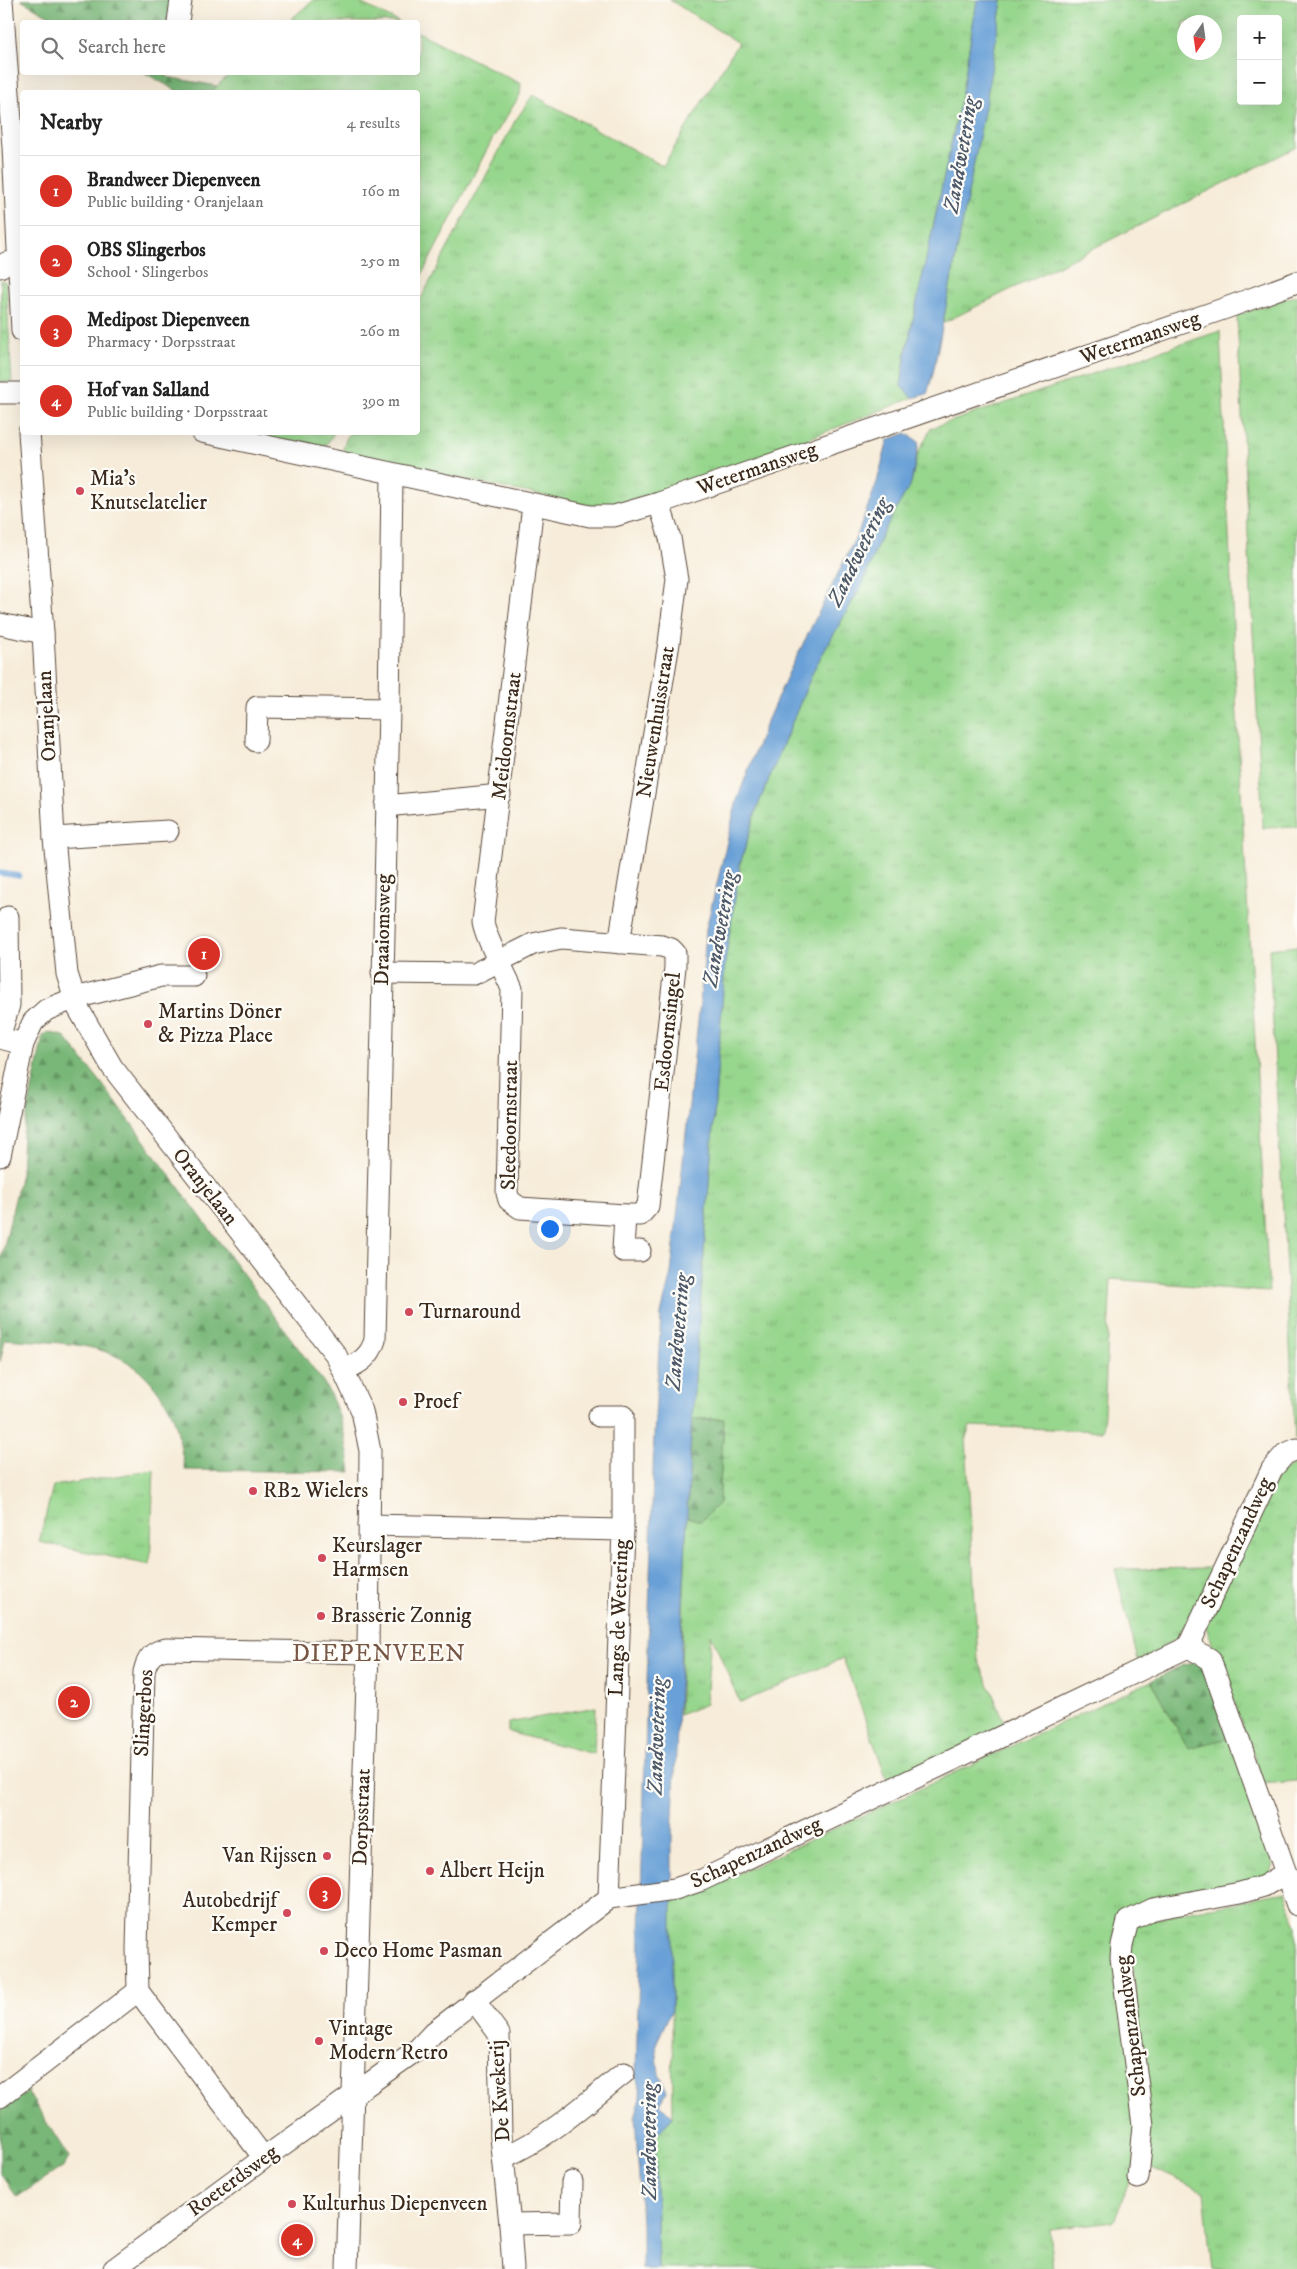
<!DOCTYPE html>
<meta charset="utf-8">
<style>
body{margin:0;font-family:"IM FELL DW Pica",serif;background:#f6f6f6;color:#222}
.controls{position:absolute;right:15px;top:15px;display:grid;overflow:hidden;border-radius:5px;box-shadow:0 5px 20px #0002}
.controls button{width:45px;height:45px;display:grid;place-items:center;padding:0;border:0;border-bottom:1px solid #e0e0e0;background:#fff;color:#222;font:25px sans-serif}
.compass{position:absolute;left:1177px;top:15px;width:45px;height:45px;border-radius:50%;background:#fff;box-shadow:0 5px 20px #0002;rotate:193deg}
.you{position:absolute;left:549px;top:1228px;width:18px;height:18px;margin:-12px;border:4px solid #fff;border-radius:50%;background:#1a73e8;box-shadow:0 0 0 8px #1a73e833}
.badge{display:grid;place-items:center;width:32px;height:32px;border-radius:50%;background:#d93025;color:#fff;font-size:16px;font-weight:700}
.pin{position:absolute;translate:-50% -50%;border:2px solid #fff;box-shadow:0 1px 5px #0006}
.list{margin:0;padding:0;list-style:none}
h2{display:flex;justify-content:space-between;align-items:center;height:65px;margin:0;padding:0 20px;font-size:21px}
h2 small{font-size:16px;font-weight:400;color:#767676}
.list li{display:grid;grid-template-columns:32px 1fr auto;gap:15px;align-items:center;box-sizing:border-box;height:70px;padding:0 20px;border-top:1px solid #e0e0e0}
.list b{display:block;font-size:19px;white-space:nowrap}
.list p{margin:0;font-size:16px;white-space:nowrap;color:#767676}
.list em{font-size:16px;font-style:normal;color:#767676}
.icon{flex:none;width:28px;height:28px;fill:none;stroke:currentColor;stroke-width:2;stroke-linecap:round;stroke-linejoin:round}
.map{position:relative;flex:none;width:1297px;height:2269px;overflow:hidden}
.search{position:absolute;background:#fff;box-shadow:0 5px 20px #0002;left:20px;top:20px;width:400px;height:55px;display:flex;align-items:center;gap:12px;box-sizing:border-box;padding:0 18px;border-radius:5px;color:#767676;font-size:19px}
.panel{position:absolute;background:#fff;box-shadow:0 5px 20px #0002;left:20px;top:90px;width:400px;height:345px;border-radius:5px}
.map>svg:first-child{display:block}
</style>
<div class="map">
<svg width="1297" height="2269" viewBox="0 0 1297 2269">
<defs>
<pattern id="grass-tufts" width="24" height="20" patternUnits="userSpaceOnUse" patternTransform="scale(1.25)"><rect width="24" height="20" fill="#97d68d"/><path d="M3 7l-1-3M5 7V3M7 7l1-3M15 17l-1-3M17 17v-4M19 17l1-3" fill="none" stroke="#83b879"/></pattern>
<pattern id="forest-firs" width="22" height="20" patternUnits="userSpaceOnUse" patternTransform="scale(1.25)"><rect width="22" height="20" fill="#79b778"/><path d="M5 1l3.5 6h-7zM16 11l3.5 6h-7z" fill="#649562"/></pattern>
</defs>
<rect width="100%" height="100%" fill="#fdfcf7"/>
<filter id="ink" filterUnits="userSpaceOnUse"><feTurbulence type="fractalNoise" baseFrequency=".02" numOctaves="2"/><feDisplacementMap in="SourceGraphic" scale="10" xChannelSelector="R" yChannelSelector="G"/><feConvolveMatrix kernelMatrix="1 2 1 2 8 2 1 2 1" color-interpolation-filters="sRGB"/></filter>
<filter id="wash" filterUnits="userSpaceOnUse"><feTurbulence type="fractalNoise" baseFrequency=".0096" numOctaves="4" result="noise"/><feDisplacementMap in="SourceGraphic" scale="20" xChannelSelector="R" yChannelSelector="G"/><feGaussianBlur stdDeviation="1.12" result="paint"/><feColorMatrix in="noise" values="0 0 0 0 0 0 0 0 0 0 0 0 0 0 0 0 0 1.4 0 .05"/><feComposite in="paint" operator="in"/></filter>
<g filter="url(#wash)">
<rect width="100%" height="100%" fill="#f7ecd9"/>
<g fill="url(#grass-tufts)" stroke="#698056" fill-rule="evenodd">
<path d="M313,0H354L399,22H288Z"/>
<path d="M670,0H977L961,98L906,352L901,386L912,398L695,483L602,508L346,455L343,447L349,433L418,432V304L515,121L533,95L663,166L738,43Z"/>
<path d="M1002,0H1297V147L943,323L987,96ZM1241,19H1278V101H1241ZM1184,22H1214V52H1184Z"/>
<path d="M418,32L521,84L520,95L493,138L418,282V92H212L217,86L231,73L418,72Z"/>
<path d="M1,280L6,282L12,382L0,383Z"/>
<path d="M1297,295V827L1263,828L1237,318L1238,315Z"/>
<path d="M1220,331L1237,717L1269,1292L1111,1279L1103,1431L970,1426L966,1437L978,1660L1007,1727L888,1782L843,1658L740,1703L711,1634L706,1704L679,1715L687,1517L701,1521L719,1503L724,1419H692L725,963L740,865L757,808L814,669L864,581L880,538L911,483L918,453L931,428Z"/>
<path d="M218,433H334L320,454Z"/>
<path d="M1297,946V1438L1295,1439L1269,949Z"/>
<path d="M1297,1463V1781L1263,1784L1255,1758L1206,1627L1277,1476Z"/>
<path d="M154,1470L150,1565L39,1542L53,1486Z"/>
<path d="M1216,1568L1177,1638L1139,1664L1115,1569Z"/>
<path d="M1151,1681L1188,1747L1230,1738L1274,1864L1270,1877L1123,1918L1137,2126L1134,2168L1114,2221L1049,2229L1053,2269H658L655,2136L673,2117L671,1902L718,1883Z"/>
<path d="M596,1707L594,1754L508,1732V1723Z"/>
<path d="M1285,1893L1297,1926V2269H1212L1204,2192L1152,2168L1150,2162L1145,2081L1129,1936L1139,1921Z"/>
</g>
<g fill="url(#forest-firs)" stroke="#5a704b">
<path d="M21,0H170L168,22H60Z"/>
<path d="M145,73H167V77L217,86L212,92H179Z"/>
<path d="M47,1032L64,1036L100,1081L324,1383C341,1413 346,1438 351,1472L185,1470C181,1451 179,1431 172,1414C169,1406 163,1398 158,1391C122,1339 62,1344 5,1339L0,1362V1264L21,1173L23,1135L43,1036Z"/>
<path d="M692,1419H724L719,1503L701,1521L687,1517Z"/>
<path d="M1196,1663L1201,1664L1230,1738L1188,1748L1151,1681L1183,1665Z"/>
<path d="M27,2091L69,2158L64,2166L17,2197L0,2174V2111Z"/>
</g>
<g fill="#69a0d7" stroke="#52657a">
<path d="M977,0H1002L987,96L933,374L927,394L912,398L901,386L906,352L961,98Z"/>
<path d="M906,433L919,442L911,483L880,538L864,581L814,669L757,808L740,864L725,963L691,1431L672,1837V2009L656,2044L659,2074L667,2091L660,2104L673,2117L655,2136L658,2269H642V2224L635,2117L641,2097L636,2074L654,1435L661,1314L671,1273L703,974L706,929L737,800L764,728L788,674L858,533L877,482L888,440Z"/>
</g>
<g fill="none" stroke-linecap="round" stroke-linejoin="round">
<path stroke="#69a0d7" stroke-width="5.5" d="M0,873L19,876"/>
</g>
</g>
<g filter="url(#ink)">
<g fill="none" stroke-linecap="round" stroke-linejoin="round">
<defs>
<g id="minor">
<path d="M2,0L13,147L22,331"/>
<path d="M178,22L181,0"/>
<path d="M0,267L6,263L22,261"/>
<path d="M0,393H22"/>
<path d="M29,432L43,633L54,838L67,974L78,1008L112,1067L336,1355L362,1411L370,1451L368,1653L347,2269"/>
<path d="M202,432L590,516H614L659,503L1226,308L1297,282"/>
<path d="M0,624L43,633"/>
<path d="M256,741L257,707L389,709"/>
<path d="M386,806L500,795"/>
<path d="M54,838L168,831"/>
<path d="M8,917L9,1005L0,1035L4,1039L23,1044"/>
<path d="M619,943L669,643L677,579L670,538L659,503"/>
<path d="M382,973L474,974L533,944L561,938L662,946L671,949L675,953V967L648,1206L640,1215H625L520,1208L509,1200L507,1193L512,989C503,967 488,945 483,922L533,505"/>
<path d="M0,1156L23,1044L33,1022L46,1010L75,998L161,976H194"/>
<path d="M625,1215L623,1251H640"/>
<path d="M344,1370C360,1363 370,1357 375,1340L389,709L392,475"/>
<path d="M599,1416H623V1530"/>
<path d="M369,1525L623,1530L609,1898"/>
<path d="M1286,1873L1297,1905"/>
<path d="M474,2000L499,2034L501,2137L510,2224L571,2223L572,2182"/>
<path d="M0,2097L138,1991"/>
<path d="M504,2157C549,2138 587,2102 624,2073"/>
<path d="M264,2158L138,1991L137,1949L144,1672C147,1658 153,1651 167,1649L368,1653"/>
<path d="M1138,2178L1143,2125L1121,1958L1122,1945L1128,1921L1153,1909L1240,1893L1264,1886L1286,1873L1210,1659L1188,1647"/>
<path d="M510,2224L513,2269"/>
<path d="M114,2269L264,2158L418,2049L434,2032L609,1898L675,1889L702,1880L1188,1647L1272,1469L1285,1454L1297,1449"/>
</g>
</defs>
<use href="#minor" stroke="#57473a" stroke-width="23"/>
<use href="#minor" stroke="#fff" stroke-width="21"/>
</g>
</g>
<g fill="#d1495b" stroke="#fdfcf7" stroke-width="2">
<circle cx="80" cy="491" r="5"/>
<circle cx="148" cy="1024" r="5"/>
<circle cx="409" cy="1312" r="5"/>
<circle cx="403" cy="1402" r="5"/>
<circle cx="253" cy="1491" r="5"/>
<circle cx="322" cy="1558" r="5"/>
<circle cx="321" cy="1616" r="5"/>
<circle cx="327" cy="1856" r="5"/>
<circle cx="430" cy="1871" r="5"/>
<circle cx="287" cy="1913" r="5"/>
<circle cx="324" cy="1951" r="5"/>
<circle cx="319" cy="2041" r="5"/>
<circle cx="292" cy="2204" r="5"/>
</g>
<g text-anchor="middle" dominant-baseline="central" stroke-width="4.5" stroke-linejoin="round" paint-order="stroke">
<g font-size="21" fill="#3b2a1e" stroke="#fdfcf7">
<text transform="translate(1140 338) rotate(-19)">Wetermansweg</text>
<text transform="translate(757 469) rotate(-19)">Wetermansweg</text>
<text transform="translate(47 716) rotate(-93)">Oranjelaan</text>
<text transform="translate(656 722) rotate(-81)">Nieuwenhuisstraat</text>
<text transform="translate(507 736) rotate(-83)">Meidoornstraat</text>
<text transform="translate(383 930) rotate(-89)">Draaiomsweg</text>
<text transform="translate(668 1032) rotate(-84)">Esdoornsingel</text>
<text transform="translate(510 1125) rotate(-89)">Sleedoornstraat</text>
<text transform="translate(205 1187) rotate(52)">Oranjelaan</text>
<text transform="translate(1237 1543) rotate(-65)">Schapenzandweg</text>
<text transform="translate(619 1618) rotate(-88)">Langs de Wetering</text>
<text transform="translate(144 1713) rotate(-87)">Slingerbos</text>
<text transform="translate(362 1817) rotate(-88)">Dorpsstraat</text>
<text transform="translate(756 1853) rotate(-25)">Schapenzandweg</text>
<text transform="translate(1131 2026) rotate(-97)">Schapenzandweg</text>
<text transform="translate(500 2091) rotate(-94)">De Kwekerij</text>
<text transform="translate(233 2181) rotate(-36)">Roeterdsweg</text>
</g>
<g font-size="21" fill="#3b2a1e" stroke="#fdfcf7" text-anchor="start">
<text x="90" y="479">Mia's<tspan x="90" dy="24">Knutselatelier</tspan></text>
<text x="158" y="1012">Martins Döner<tspan x="158" dy="24">&amp; Pizza Place</tspan></text>
<text x="419" y="1312">Turnaround</text>
<text x="413" y="1402">Proef</text>
<text x="263" y="1491">RB2 Wielers</text>
<text x="332" y="1546">Keurslager<tspan x="332" dy="24">Harmsen</tspan></text>
<text x="331" y="1616">Brasserie Zonnig</text>
<text x="317" y="1856" text-anchor="end">Van Rijssen</text>
<text x="440" y="1871">Albert Heijn</text>
<text x="277" y="1901" text-anchor="end">Autobedrijf<tspan x="277" dy="24">Kemper</tspan></text>
<text x="334" y="1951">Deco Home Pasman</text>
<text x="329" y="2029">Vintage<tspan x="329" dy="24">Modern Retro</tspan></text>
<text x="302" y="2204">Kulturhus Diepenveen</text>
</g>
<g font-size="22" font-style="italic" fill="#4d5968" stroke="#fdfcf7">
<text transform="translate(961 155) rotate(-80)">Zandwetering</text>
<text transform="translate(859 552) rotate(-64)">Zandwetering</text>
<text transform="translate(720 929) rotate(-80)">Zandwetering</text>
<text transform="translate(678 1332) rotate(-85)">Zandwetering</text>
<text transform="translate(657 1736) rotate(-88)">Zandwetering</text>
<text transform="translate(649 2141) rotate(-90)">Zandwetering</text>
</g>
<g font-size="24" letter-spacing="1" fill="#785746" stroke="#fdfcf7">
<text x="379" y="1654">DIEPENVEEN</text>
</g>
</g>
</svg>
<div class="controls">
<button>+</button>
<button>−</button>
</div>
<svg class="compass" viewBox="-18 -18 36 36"><path d="M0-13l5 13h-10z" fill="#e53935"/><path d="M0 13l5-13h-10z" fill="#767676"/></svg>
<div class="you"></div>
<div class="pin badge" style="left:204px;top:954px">1</div>
<div class="pin badge" style="left:74px;top:1702px">2</div>
<div class="pin badge" style="left:325px;top:1893px">3</div>
<div class="pin badge" style="left:297px;top:2240px">4</div>
<div class="search"><svg class="icon" aria-label="search" viewBox="0 0 24 24"><circle cx="10" cy="10" r="6"/><path d="M15 15l6 6"/></svg>Search here</div>
<section class="panel">
<h2>Nearby<small>4 results</small></h2>
<ul class="list">
<li><span class="badge">1</span><div><b>Brandweer Diepenveen</b><p>Public building · Oranjelaan</p></div><em>160 m</em></li>
<li><span class="badge">2</span><div><b>OBS Slingerbos</b><p>School · Slingerbos</p></div><em>250 m</em></li>
<li><span class="badge">3</span><div><b>Medipost Diepenveen</b><p>Pharmacy · Dorpsstraat</p></div><em>260 m</em></li>
<li><span class="badge">4</span><div><b>Hof van Salland</b><p>Public building · Dorpsstraat</p></div><em>390 m</em></li>
</ul>
</section>
</div>
